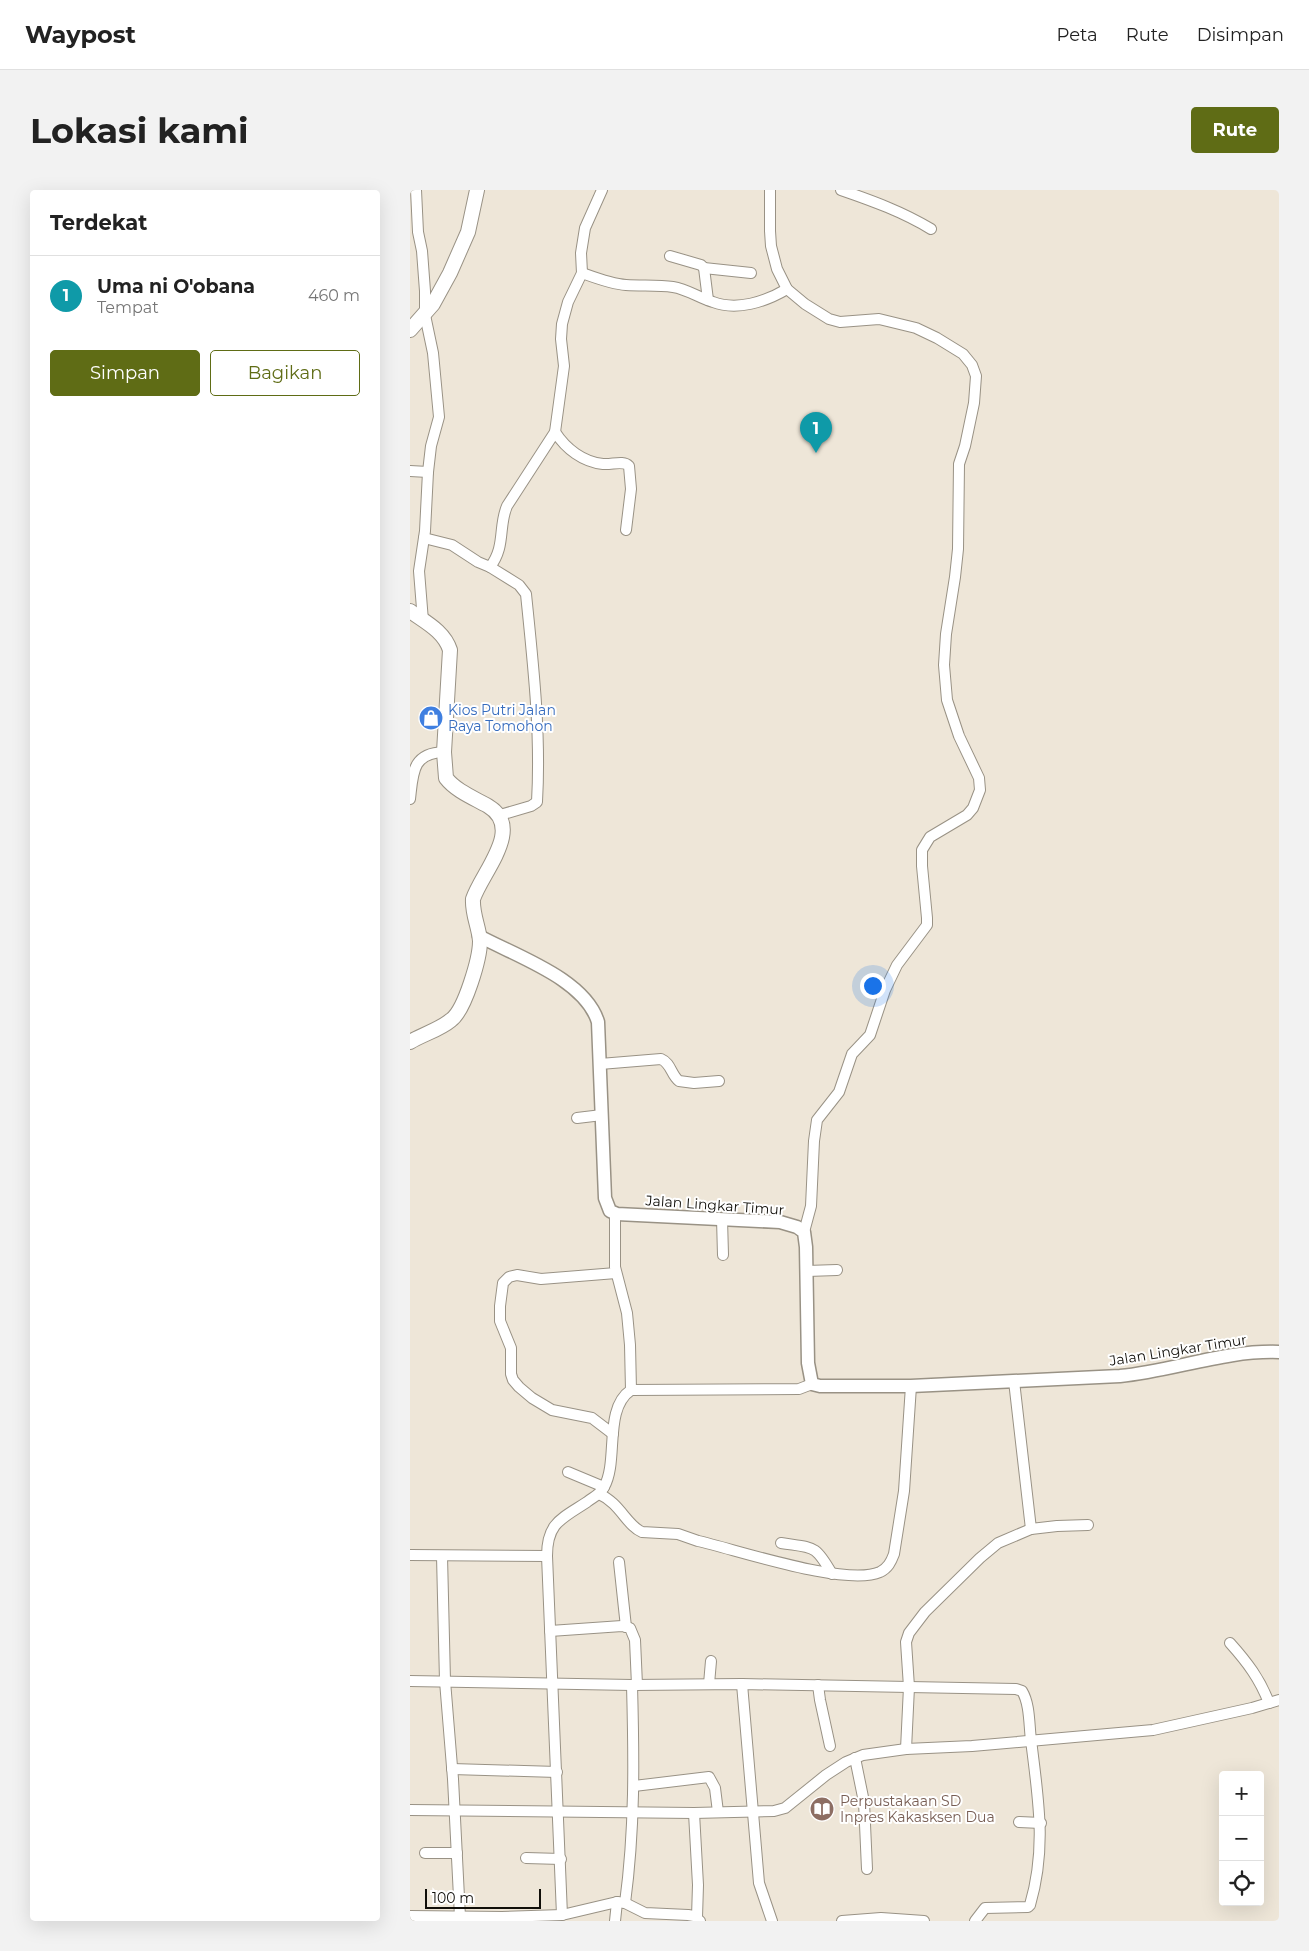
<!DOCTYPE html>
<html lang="id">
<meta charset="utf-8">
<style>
body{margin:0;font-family:Montserrat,sans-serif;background:#f2f2f2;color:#222}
.controls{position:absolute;right:15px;bottom:15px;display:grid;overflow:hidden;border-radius:5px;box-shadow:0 5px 20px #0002}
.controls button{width:45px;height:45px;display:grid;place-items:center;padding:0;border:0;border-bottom:1px solid #e0e0e0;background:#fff;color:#222;font:25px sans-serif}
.scale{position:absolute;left:15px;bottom:12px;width:116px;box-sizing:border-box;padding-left:5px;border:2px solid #100e09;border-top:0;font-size:14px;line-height:18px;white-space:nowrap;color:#100e09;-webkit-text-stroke:4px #fff;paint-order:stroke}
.you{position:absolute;left:462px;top:795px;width:18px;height:18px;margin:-12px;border:4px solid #fff;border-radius:50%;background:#1a73e8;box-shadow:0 0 0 8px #1a73e833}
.badge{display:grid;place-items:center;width:32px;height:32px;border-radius:50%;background:#5f6c15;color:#fff;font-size:16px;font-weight:700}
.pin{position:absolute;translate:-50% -41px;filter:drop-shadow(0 1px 2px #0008)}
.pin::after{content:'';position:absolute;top:26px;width:18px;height:15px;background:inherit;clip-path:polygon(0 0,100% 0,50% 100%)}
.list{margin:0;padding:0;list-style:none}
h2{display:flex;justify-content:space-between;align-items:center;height:65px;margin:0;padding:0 20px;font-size:21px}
h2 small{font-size:16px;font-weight:400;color:#767676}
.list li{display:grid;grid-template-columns:32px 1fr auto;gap:15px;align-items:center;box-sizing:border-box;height:80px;padding:0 20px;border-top:1px solid #e0e0e0}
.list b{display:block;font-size:19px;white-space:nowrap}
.list p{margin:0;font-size:16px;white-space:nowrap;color:#767676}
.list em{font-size:16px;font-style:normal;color:#767676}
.actions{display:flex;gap:10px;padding:15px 20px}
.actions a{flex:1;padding:11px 0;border:1px solid #5f6c15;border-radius:5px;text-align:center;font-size:18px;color:#5f6c15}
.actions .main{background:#5f6c15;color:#fff}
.icon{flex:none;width:28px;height:28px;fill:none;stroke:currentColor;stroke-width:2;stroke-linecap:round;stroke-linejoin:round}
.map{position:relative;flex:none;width:869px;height:1731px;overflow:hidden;border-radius:5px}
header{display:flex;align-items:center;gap:30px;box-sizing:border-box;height:70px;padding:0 25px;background:#fff;border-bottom:1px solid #e0e0e0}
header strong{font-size:24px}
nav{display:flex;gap:28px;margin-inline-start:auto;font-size:18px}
.intro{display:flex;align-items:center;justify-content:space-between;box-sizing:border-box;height:120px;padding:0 30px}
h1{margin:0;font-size:35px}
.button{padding:12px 22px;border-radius:5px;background:#5f6c15;color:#fff;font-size:18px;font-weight:700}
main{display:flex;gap:30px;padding:0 30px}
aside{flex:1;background:#fff;border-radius:5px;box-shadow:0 5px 20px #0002}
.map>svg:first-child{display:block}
</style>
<header>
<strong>Waypost</strong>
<nav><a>Peta</a><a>Rute</a><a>Disimpan</a></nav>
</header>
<div class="intro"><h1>Lokasi kami</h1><a class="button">Rute</a></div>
<main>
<aside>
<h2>Terdekat<small></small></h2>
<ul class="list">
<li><span class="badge" style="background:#0f9aa8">1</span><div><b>Uma ni O'obana</b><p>Tempat</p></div><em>460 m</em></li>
</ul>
<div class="actions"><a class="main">Simpan</a><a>Bagikan</a></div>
</aside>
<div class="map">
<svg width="869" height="1731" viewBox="0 0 869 1731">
<rect width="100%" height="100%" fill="#eee6d8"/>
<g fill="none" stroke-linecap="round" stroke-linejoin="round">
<defs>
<g id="minor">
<path d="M6,0L8,42L12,61L15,101V125L23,163L29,227L21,256L18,282L15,341L9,381L13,431"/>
<path d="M360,0V41L361,56L367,79L377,99L395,114L419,129L430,132L469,129L506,138L527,148L553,164L562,175L566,186L564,213L555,256L549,274L548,359L545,387L536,444L534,475L537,510L549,546L569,588L570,600L563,618L557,625L520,647L512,660V676L517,728V735L487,775L475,800L460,845L442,864L429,902L407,930L404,951L401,1016L394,1042"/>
<path d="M431,0C463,11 493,22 521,39"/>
<path d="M260,66L291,75L294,78L298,110"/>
<path d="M294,78L341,83"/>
<path d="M172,83C186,88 201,94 216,95C232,96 248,95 263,97C277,99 289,108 303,112C327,121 355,112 377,99"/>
<path d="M145,242C156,259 173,272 193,274C202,275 213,270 219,276L221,299L216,340"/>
<path d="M0,281L18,282"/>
<path d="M14,348L42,355L68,372L80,377C96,356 88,337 97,316L145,242L154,176L151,149L152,134L158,112L172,83L171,63L175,38L192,0"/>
<path d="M80,377L109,395L116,404C123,473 131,542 127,612L121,616L90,625"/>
<path d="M0,609C3,583 2,563 34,562"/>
<path d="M190,874L251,869C261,873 261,885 269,891L284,893L309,891"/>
<path d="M167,928L192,925"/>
<path d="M312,1029L313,1065"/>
<path d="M397,1081L427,1080"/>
<path d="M604,1191L621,1339L647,1336L678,1335"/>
<path d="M221,1200L389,1199L402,1194"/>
<path d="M203,1244L182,1228L142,1220L122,1208L109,1197L103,1190L101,1184V1158L90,1131V1116L93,1093L99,1087L107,1085L131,1089L206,1083"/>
<path d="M158,1282L194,1297"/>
<path d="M189,1304C210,1313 217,1336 232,1342L268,1344L288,1351C328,1360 436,1397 470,1382C478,1378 481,1372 484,1364L494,1301L501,1196"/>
<path d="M371,1353C404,1358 405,1354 422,1384"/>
<path d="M0,1365L137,1366L152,1725"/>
<path d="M32,1366L35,1491L43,1589L50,1727"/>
<path d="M137,1366C137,1333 151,1329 177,1312C183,1307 190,1305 194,1297C209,1271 193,1219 221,1200L220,1155L217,1123L205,1077V1023"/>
<path d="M209,1372L216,1437"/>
<path d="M140,1441L212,1436L220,1438L225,1450L227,1495"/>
<path d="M820,1453C837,1472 850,1489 859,1513"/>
<path d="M0,1491L222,1495L332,1494L606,1499L612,1501C620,1514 619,1535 621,1550C628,1608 637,1657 620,1715L618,1717L575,1718L565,1731"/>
<path d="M299,1494L301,1471"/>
<path d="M332,1494L349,1693L362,1731"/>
<path d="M408,1495L410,1510L420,1556"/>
<path d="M496,1559L499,1497L496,1452L499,1443L515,1422L570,1368L588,1353L621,1339"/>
<path d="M445,1568L454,1612L457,1679"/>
<path d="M42,1579L147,1582"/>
<path d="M224,1596L299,1587L305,1598L308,1622"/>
<path d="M0,1620L284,1623L364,1621L375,1618L416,1585L436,1572L453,1565L496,1559L562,1556L743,1540L842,1518L869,1510"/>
<path d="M284,1623L288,1695L287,1727"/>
<path d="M609,1632L631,1633"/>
<path d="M15,1663H47"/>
<path d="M116,1668L151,1669"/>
<path d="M215,1713C225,1639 224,1569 222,1495"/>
<path d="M0,1726L92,1727L152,1725L207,1712L215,1713L235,1723L278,1725L284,1726L290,1731"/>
<path d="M205,1731L207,1712"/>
<path d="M432,1731L471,1728L514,1731"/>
</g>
<path id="major" d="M69,746C106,766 175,789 188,832L195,1008L200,1021L207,1024L370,1032L387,1037L394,1042L396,1057L398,1173L402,1194L410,1196H501L710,1186C763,1181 815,1160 869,1162"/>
<g id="highway">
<path d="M0,140L23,114L40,83L58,42L67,0"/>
<path d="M0,421C15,432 34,441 40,460L34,562L36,588C46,601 64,608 78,616C115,638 72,682 63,709C62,724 69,737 70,751C70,768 55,820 41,830C29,840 13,844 0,852"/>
</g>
</defs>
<use href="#minor" stroke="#999285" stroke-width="12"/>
<use href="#major" stroke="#999285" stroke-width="15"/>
<use href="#highway" stroke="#999285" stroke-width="16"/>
<use href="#minor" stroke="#fff" stroke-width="10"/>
<use href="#major" stroke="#fff" stroke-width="12"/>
<use href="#highway" stroke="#fff" stroke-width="14"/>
</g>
<defs>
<symbol id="shop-disc" viewBox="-11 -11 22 22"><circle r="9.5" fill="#3f7fe0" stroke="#fff"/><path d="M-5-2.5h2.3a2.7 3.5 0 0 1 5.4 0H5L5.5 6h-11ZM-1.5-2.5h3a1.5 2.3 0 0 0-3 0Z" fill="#fff"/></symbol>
<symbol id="library-disc" viewBox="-11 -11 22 22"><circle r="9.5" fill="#8d6e63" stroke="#fff"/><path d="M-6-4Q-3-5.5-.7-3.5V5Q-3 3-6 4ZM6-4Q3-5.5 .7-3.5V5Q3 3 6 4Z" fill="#fff"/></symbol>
</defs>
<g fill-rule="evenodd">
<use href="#shop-disc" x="7" y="514" width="28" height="28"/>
<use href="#library-disc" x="398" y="1605" width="28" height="28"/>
</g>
<g text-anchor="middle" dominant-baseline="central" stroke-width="4" stroke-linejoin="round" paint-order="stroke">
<g font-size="14" fill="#366cbe" stroke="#fff" text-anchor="start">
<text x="38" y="520">Kios Putri Jalan<tspan x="38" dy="16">Raya Tomohon</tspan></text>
</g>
<g font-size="14" fill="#100e09" stroke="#fff">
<text transform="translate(305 1015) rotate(4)">Jalan Lingkar Timur</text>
<text transform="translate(768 1160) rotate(-9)">Jalan Lingkar Timur</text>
</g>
<g font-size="14" fill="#785e54" stroke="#fff" text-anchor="start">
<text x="430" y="1611">Perpustakaan SD<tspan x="430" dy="16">Inpres Kakasksen Dua</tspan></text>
</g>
</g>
</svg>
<div class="controls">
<button>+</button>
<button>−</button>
<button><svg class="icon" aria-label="locate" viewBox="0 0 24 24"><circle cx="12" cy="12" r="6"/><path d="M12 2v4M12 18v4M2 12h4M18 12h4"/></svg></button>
</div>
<div class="scale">100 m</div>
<div class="you"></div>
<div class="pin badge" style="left:406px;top:263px;background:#0f9aa8">1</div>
</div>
</main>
